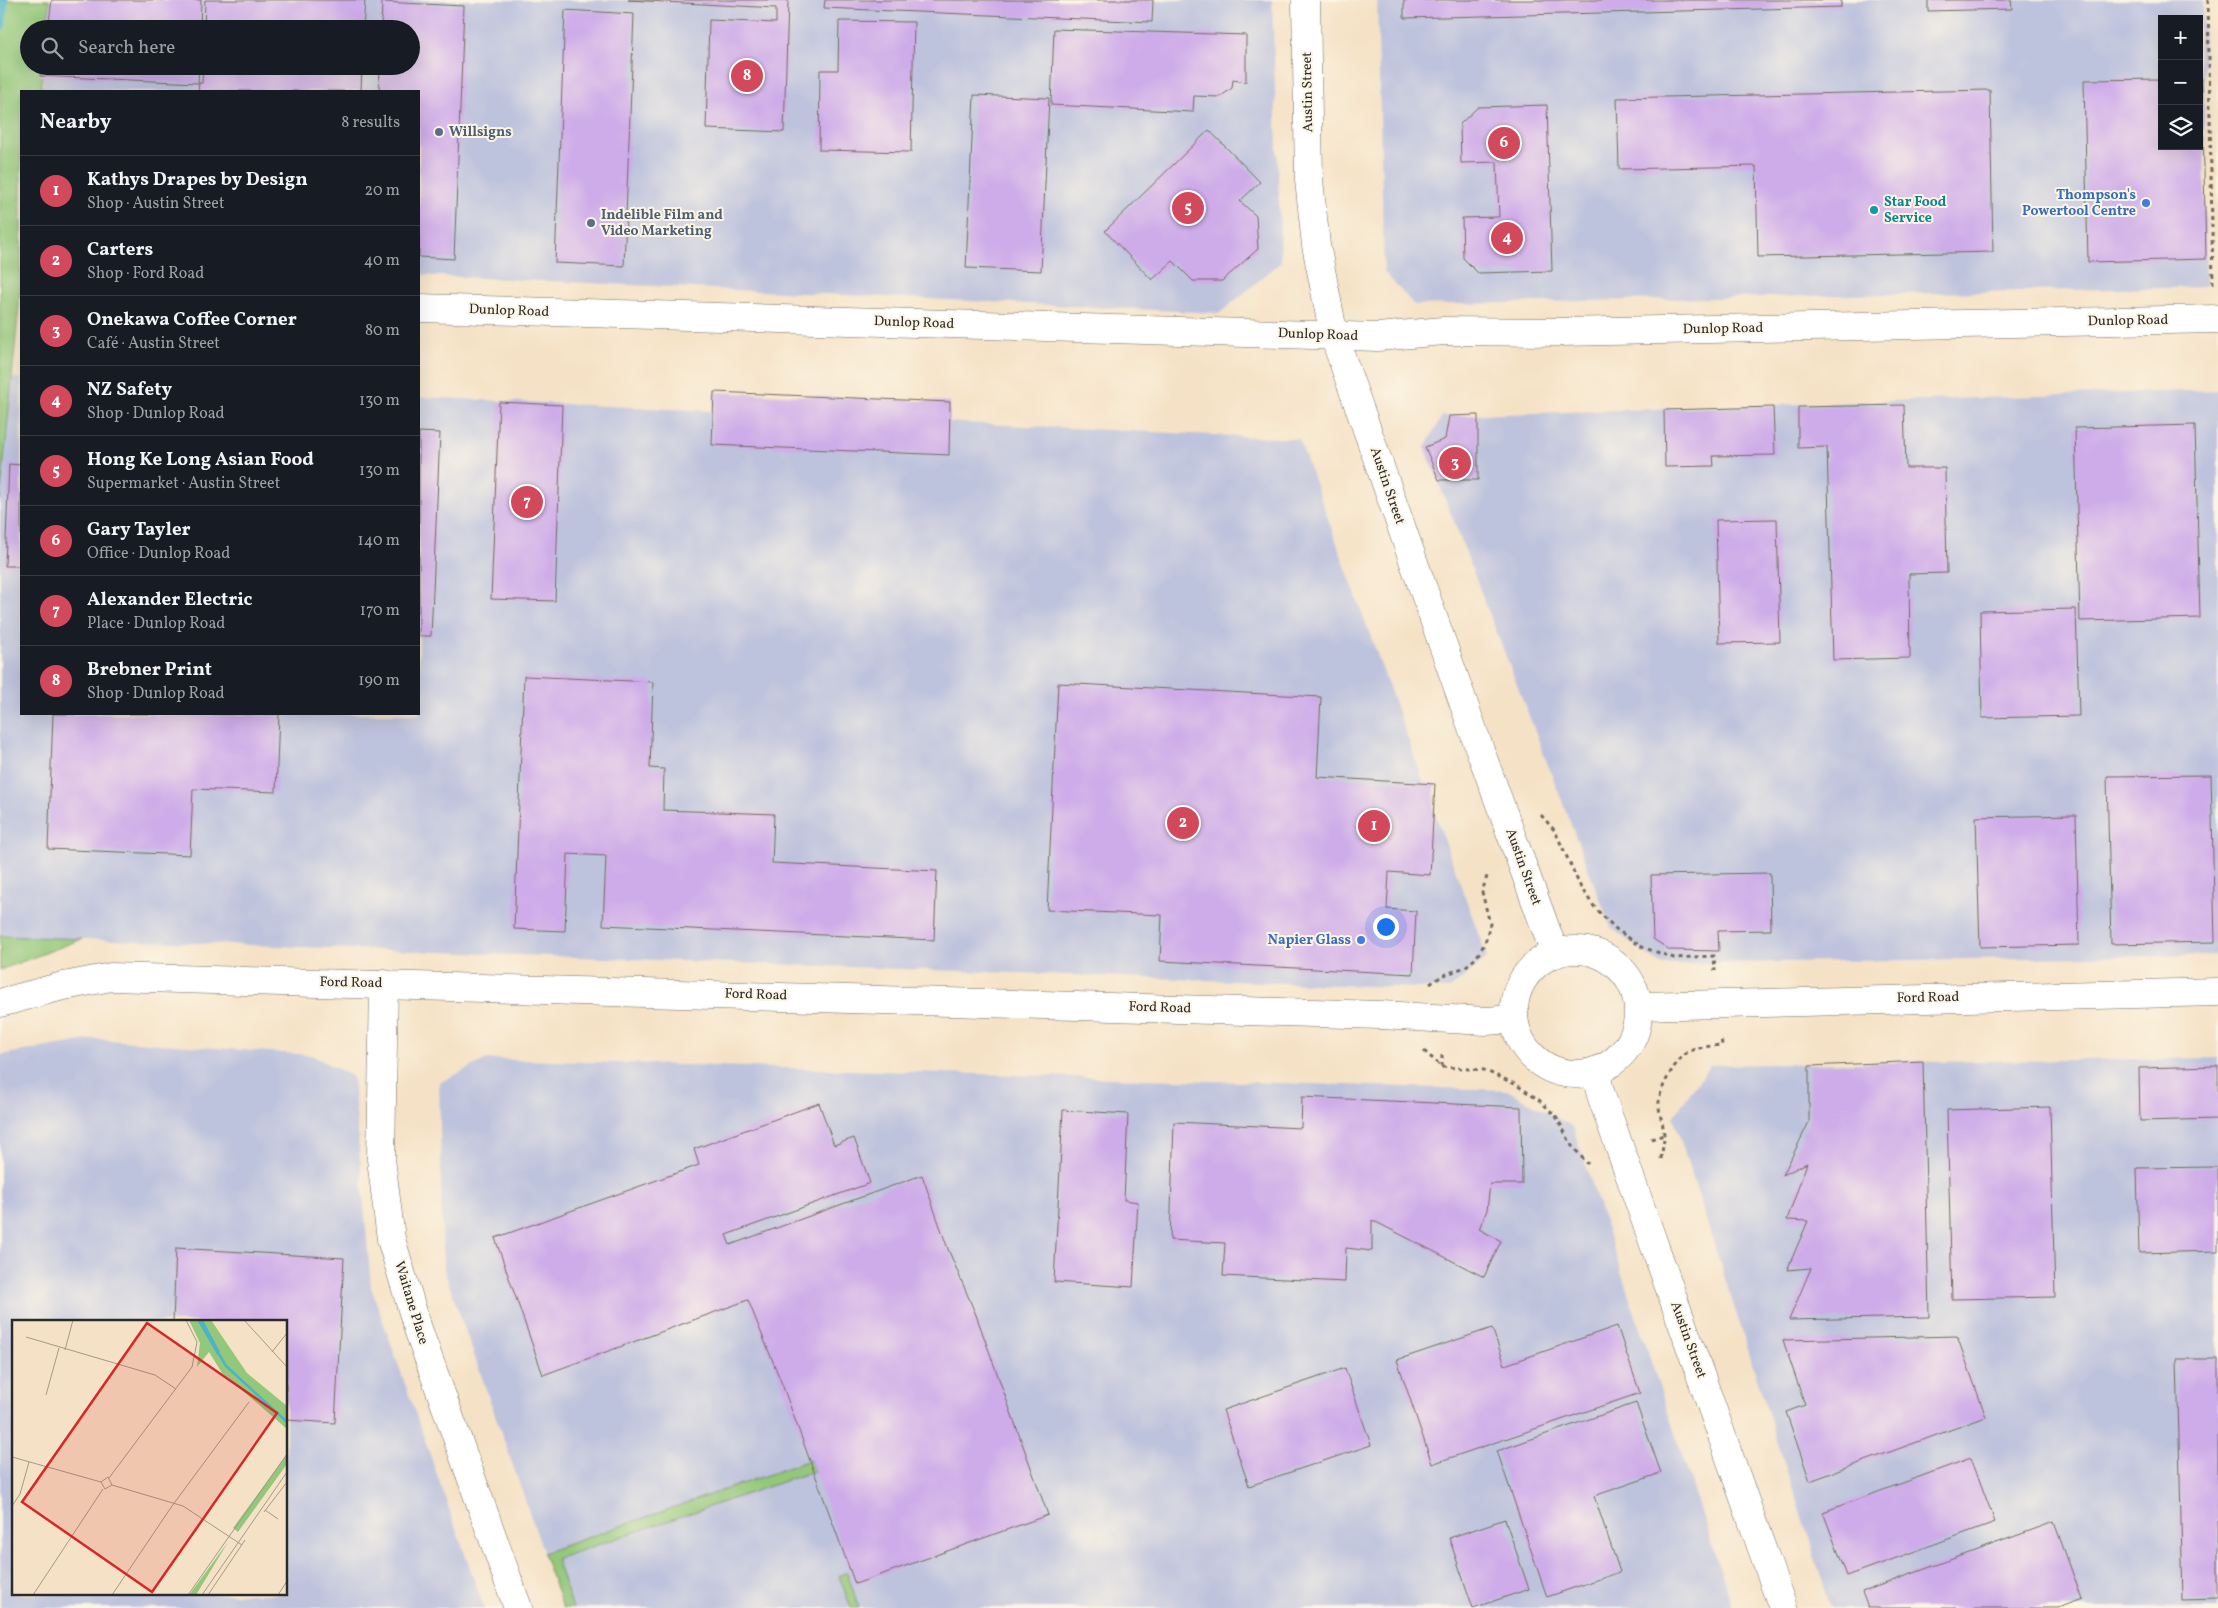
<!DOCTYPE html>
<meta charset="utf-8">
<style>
body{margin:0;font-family:Vollkorn,serif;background:#242831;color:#f1f3f6}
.controls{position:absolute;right:15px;top:15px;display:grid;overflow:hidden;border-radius:0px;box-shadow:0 5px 20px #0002}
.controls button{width:45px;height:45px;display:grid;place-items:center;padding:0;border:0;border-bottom:1px solid #363941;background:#171b24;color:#f1f3f6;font:25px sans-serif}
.you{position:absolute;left:1385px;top:926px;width:18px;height:18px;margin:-12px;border:4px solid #fff;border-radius:50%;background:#1a73e8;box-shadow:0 0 0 8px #1a73e833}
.badge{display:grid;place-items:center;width:32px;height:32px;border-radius:50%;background:#d1495b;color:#fff;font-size:16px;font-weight:700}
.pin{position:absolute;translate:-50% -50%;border:2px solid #fff;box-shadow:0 1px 5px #0006}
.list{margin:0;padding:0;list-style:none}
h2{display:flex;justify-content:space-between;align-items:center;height:65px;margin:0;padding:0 20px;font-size:21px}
h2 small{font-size:16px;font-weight:400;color:#9ea1a6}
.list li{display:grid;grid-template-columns:32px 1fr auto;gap:15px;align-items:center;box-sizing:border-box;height:70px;padding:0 20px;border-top:1px solid #363941}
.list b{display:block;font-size:19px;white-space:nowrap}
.list p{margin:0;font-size:16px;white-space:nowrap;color:#9ea1a6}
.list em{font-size:16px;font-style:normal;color:#9ea1a6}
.icon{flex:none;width:28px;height:28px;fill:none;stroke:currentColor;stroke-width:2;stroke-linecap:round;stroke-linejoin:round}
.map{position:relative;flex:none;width:2218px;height:1608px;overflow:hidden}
.search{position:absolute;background:#171b24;box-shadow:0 5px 20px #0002;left:20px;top:20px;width:400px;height:55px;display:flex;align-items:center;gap:12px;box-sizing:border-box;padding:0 18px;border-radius:28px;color:#9ea1a6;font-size:19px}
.panel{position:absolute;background:#171b24;box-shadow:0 5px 20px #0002;left:20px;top:90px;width:400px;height:625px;border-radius:0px}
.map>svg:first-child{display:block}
</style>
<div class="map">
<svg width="2218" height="1608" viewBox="0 0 2218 1608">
<rect width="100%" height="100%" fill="#fcf5e5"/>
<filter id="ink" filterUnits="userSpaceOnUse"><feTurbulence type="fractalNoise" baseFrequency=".02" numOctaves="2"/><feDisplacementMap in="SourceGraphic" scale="10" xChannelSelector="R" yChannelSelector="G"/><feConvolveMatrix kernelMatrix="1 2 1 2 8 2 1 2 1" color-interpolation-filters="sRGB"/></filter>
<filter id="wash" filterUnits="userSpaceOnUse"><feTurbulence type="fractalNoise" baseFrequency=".0096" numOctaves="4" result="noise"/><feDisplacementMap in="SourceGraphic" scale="20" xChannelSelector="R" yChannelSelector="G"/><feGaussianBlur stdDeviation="1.12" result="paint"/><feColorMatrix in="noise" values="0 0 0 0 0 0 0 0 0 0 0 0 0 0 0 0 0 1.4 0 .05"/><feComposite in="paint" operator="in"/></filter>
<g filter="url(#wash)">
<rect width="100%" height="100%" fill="#f5e2c6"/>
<g fill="#bec3dd" fill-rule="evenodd">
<path d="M51,0H1272L1281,262L1220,313L419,275V91H42L45,66H411V29H48Z"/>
<path d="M1377,0H2203L2206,287L1414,305L1384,272ZM2162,19H2199V146H2162Z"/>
<path d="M11,378H21V714H419V397L1299,439L1487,957L1450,989L0,936V491Z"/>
<path d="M2218,390V955L1660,964L1611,928L1425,447L1442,416Z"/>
<path d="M94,1039L311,1055L353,1077L371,1287L484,1608H0V1055ZM14,1322H286V1594H14Z"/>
<path d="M2218,1058V1608H1831L1673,1117L1710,1065Z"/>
<path d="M487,1059L1507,1090L1573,1127L1733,1608H563L443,1267L439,1083Z"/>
</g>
<g fill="#93c779" stroke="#5f7952">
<path d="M0,0H50L47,29H29V66H43L41,91H21V286L0,500Z"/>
<path d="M0,936L82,939L0,970Z"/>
<path d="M810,1460L814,1471L556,1559L573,1608H563L543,1553Z"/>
<path d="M847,1572L859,1608H851L839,1576Z"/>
</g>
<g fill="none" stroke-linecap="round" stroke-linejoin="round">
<path stroke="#4bb3ca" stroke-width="11" d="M0,26L3,0"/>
</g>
<g id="blocks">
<g fill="#ceabe9">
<path d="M52,0H201L200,29H48Z"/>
<path d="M205,0H365L363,29H204Z"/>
<path d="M628,0H788L784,132L706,129L709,20L776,23V8Z"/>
<path d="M825,0H1153L1152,22L824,8Z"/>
<path d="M1404,0H1841V7L1404,18Z"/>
<path d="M1928,0H2011L2012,9L1928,11Z"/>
<path d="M382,2L464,6L454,259L419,257V91H379L380,66H411V29H381Z"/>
<path d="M565,10L634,14L624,266L555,263Z"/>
<path d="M839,21L914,22L911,152L819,150L820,70H838Z"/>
<path d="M1054,29L1246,35V82L1233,80L1232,88L1220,97L1194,96L1193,112L1051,105Z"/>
<path d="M41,66H199L198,83L40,76Z"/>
<path d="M203,66H362L361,91H198L199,83H202Z"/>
<path d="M2199,78H2202L2206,259L2088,262L2084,80L2162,79V146H2199Z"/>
<path d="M1990,90L1993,252L1758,257L1756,166L1619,169L1617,98Z"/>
<path d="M974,95L1049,98L1041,271L966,268Z"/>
<path d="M1547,105L1552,271L1478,273L1463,258L1462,218L1499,217L1497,162L1461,163L1460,124L1478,107Z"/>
<path d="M1209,130L1260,182L1240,201L1256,216L1258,249L1222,281H1193L1173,261L1152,280L1105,231Z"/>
<path d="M714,392L950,402L949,455L712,445Z"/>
<path d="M499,402L562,405L555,601L491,599Z"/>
<path d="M1904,405L1906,468H1945L1947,573L1909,574L1910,658L1833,660L1827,447L1798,448V407Z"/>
<path d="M1773,407L1775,455L1713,456L1714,466L1665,467L1664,410Z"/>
<path d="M1478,415V480H1439L1425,447L1445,439L1449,416Z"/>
<path d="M2195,425L2200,618L2080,621L2075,428Z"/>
<path d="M419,432L440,433L431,636H419Z"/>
<path d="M9,464L21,465V566H5Z"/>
<path d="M1777,519L1780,642L1719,643L1716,520Z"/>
<path d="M2076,609L2079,716L1982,718L1980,611Z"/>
<path d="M524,676L653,682L650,768L664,769L663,810L774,814L772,863L937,871L934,940L603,925L606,856L568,854L565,931L514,929Z"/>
<path d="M1058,683L1321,697L1317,777L1435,784L1430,875L1389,872L1387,909L1416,911L1413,974L1160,961L1162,915L1047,910Z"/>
<path d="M53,714H279L276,792L193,789L190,855L48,849Z"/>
<path d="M2211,775L2215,942L2111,944L2107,776Z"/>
<path d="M2076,815L2079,945L1980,947L1976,817Z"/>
<path d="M1770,873L1771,930L1718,931L1719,951L1670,950L1653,939L1651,875Z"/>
<path d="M1923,1061L1929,1317L1789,1320L1811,1268L1787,1270L1808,1221L1787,1220L1807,1163L1783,1175L1809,1122V1066Z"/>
<path d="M2218,1066V1119L2140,1121L2139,1068Z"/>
<path d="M1302,1097L1521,1107L1522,1184H1490L1487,1210L1479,1229L1501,1241L1484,1277L1372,1220V1251L1346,1248L1345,1282L1223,1276L1225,1243L1170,1240L1174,1122L1301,1128Z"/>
<path d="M819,1103L834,1145L854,1138L870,1183L726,1235L730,1245L922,1175L948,1249L976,1315L1048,1515L855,1584L782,1384L748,1300L543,1375L495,1238L699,1165L694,1149Z"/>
<path d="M2050,1107L2055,1297L1952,1299L1947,1110Z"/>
<path d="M1063,1110L1128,1114L1124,1200L1138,1202L1133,1287L1054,1282Z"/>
<path d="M2218,1167V1251L2139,1253L2137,1168Z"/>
<path d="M176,1248L344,1258L335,1423L286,1420V1322H173Z"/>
<path d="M1617,1326L1640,1393L1432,1464L1397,1360L1492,1328L1505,1365Z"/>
<path d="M1957,1336L1986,1417L1810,1481L1786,1412L1805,1405L1783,1340Z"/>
<path d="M2177,1359H2218V1599L2183,1600Z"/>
<path d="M1345,1368L1371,1445L1249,1486L1223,1410Z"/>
<path d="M1636,1403L1661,1473L1594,1496L1620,1572L1547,1597L1497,1451Z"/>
<path d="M1971,1458L1995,1522L1847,1576L1823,1512Z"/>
<path d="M1505,1519L1529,1589L1473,1608L1449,1538Z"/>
<path d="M2054,1522L2082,1599L2057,1608H1868L1862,1592Z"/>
</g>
</g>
</g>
<g filter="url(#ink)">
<use href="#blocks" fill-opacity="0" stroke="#726b61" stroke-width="1"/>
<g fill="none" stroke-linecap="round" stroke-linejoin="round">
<defs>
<g id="minor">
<path d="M419,308L1378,337L1443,331L1560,332L2218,319"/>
<path d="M384,984L381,1159L391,1239L418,1329L518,1608"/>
</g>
<g id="tertiary">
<path d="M0,1003L59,987L111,977L1381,1015L1486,1021L1514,1019"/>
<path d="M1638,1006L2218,992"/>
</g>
<g id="secondary">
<path d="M1306,0L1309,180L1316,245L1334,336L1480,750L1555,954"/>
<circle cx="1576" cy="1012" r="62"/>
<path d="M1595,1071L1601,1095L1783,1608"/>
</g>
</defs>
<use href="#minor" stroke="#726b61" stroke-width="29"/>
<use href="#tertiary" stroke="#726b61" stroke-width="29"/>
<use href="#secondary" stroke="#726b61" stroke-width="29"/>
<g stroke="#726b61" stroke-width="3" stroke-dasharray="4 4" stroke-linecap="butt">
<path d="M2208,0L2213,286"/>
<path d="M1541,815L1555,831L1581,888L1596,909L1616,929L1642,947L1674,958L1714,956L1715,971"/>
<path d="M1430,984L1442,976L1465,967L1476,958L1485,943L1490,924L1482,892L1488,873"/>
<path d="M1424,1051L1442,1067L1484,1070L1515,1084L1539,1100L1556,1116L1572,1146L1588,1164"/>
<path d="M1442,1067V1051"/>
<path d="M1651,1139L1664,1135"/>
<path d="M1661,1159C1662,1151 1664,1143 1664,1136C1664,1124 1658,1113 1659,1101C1660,1088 1676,1059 1688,1052C1698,1047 1710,1046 1722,1045L1721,1037"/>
</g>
<use href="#minor" stroke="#fff" stroke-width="28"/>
<use href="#tertiary" stroke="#fff" stroke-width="28"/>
<use href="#secondary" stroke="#fff" stroke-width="28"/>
</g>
</g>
<g fill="#5c6f8a" stroke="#fcf5e5" stroke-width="2">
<circle cx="439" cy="132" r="5"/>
<circle cx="591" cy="223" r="5"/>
</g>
<g fill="#3f7fe0" stroke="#fcf5e5" stroke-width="2">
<circle cx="2146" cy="203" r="5"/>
<circle cx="1361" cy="940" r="5"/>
</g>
<circle fill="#0f9aa8" stroke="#fcf5e5" stroke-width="2" cx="1874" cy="210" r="5"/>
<g text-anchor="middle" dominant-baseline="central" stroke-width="4" stroke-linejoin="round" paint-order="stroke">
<g font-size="14" fill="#2b2b2b" stroke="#fcf5e5">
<text transform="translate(1308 92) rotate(-91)">Austin Street</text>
<text transform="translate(509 311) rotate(2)">Dunlop Road</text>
<text transform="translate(2128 321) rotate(-1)">Dunlop Road</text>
<text transform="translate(914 323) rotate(2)">Dunlop Road</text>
<text transform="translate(1723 329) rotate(-1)">Dunlop Road</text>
<text transform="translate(1318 335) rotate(2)">Dunlop Road</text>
<text transform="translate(1387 486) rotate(71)">Austin Street</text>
<text transform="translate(1523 867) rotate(70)">Austin Street</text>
<text transform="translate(351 983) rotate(1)">Ford Road</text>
<text transform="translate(756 995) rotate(2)">Ford Road</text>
<text transform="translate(1928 998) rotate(-1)">Ford Road</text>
<text transform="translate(1160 1008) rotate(2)">Ford Road</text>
<text transform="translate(411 1303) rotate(73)">Waitane Place</text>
<text transform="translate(1688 1340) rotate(70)">Austin Street</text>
</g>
<g font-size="14" font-weight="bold" fill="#4e5e75" stroke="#fcf5e5" text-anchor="start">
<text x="449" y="132">Willsigns</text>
<text x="601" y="215">Indelible Film and<tspan x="601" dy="16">Video Marketing</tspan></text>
</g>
<g font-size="14" font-weight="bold" fill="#366cbe" stroke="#fcf5e5" text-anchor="end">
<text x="2136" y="195">Thompson's<tspan x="2136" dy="16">Powertool Centre</tspan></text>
<text x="1351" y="940">Napier Glass</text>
</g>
<g font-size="14" font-weight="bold" fill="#0d838f" stroke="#fcf5e5" text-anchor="start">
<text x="1884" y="202">Star Food<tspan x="1884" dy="16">Service</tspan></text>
</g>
</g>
<g transform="translate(12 1320)">
<rect width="275" height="275" fill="#f5e2c6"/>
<path d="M177,0H199L235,53L275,86V109L210,53L197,32L185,47L188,23ZM275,134V144L226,212L221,208ZM216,222L184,275H177Z" fill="#93c779"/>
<path d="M185,0H191L208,32L206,36Z" fill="#4bb3ca"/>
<path fill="none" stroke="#4bb3ca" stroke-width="2.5" d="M207,34L214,46L275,102"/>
<path fill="none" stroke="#a49988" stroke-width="1" d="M232,0L275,47M14,17L143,55L164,69M53,30L61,0M260,32L275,13M34,75L47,28M0,137L89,162M97,158L180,47L185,22L174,0M89,162L93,169L100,165M89,162L96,157L100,165M100,165L171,186L230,225M0,186L8,174L17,142M253,190L266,199M252,192L275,162M21,275L91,169M100,275L160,186L237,82M176,275L275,134M190,275L275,152M196,275L233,220M266,275L275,261"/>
<path fill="#d62828" fill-opacity="0.15" stroke="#d62828" stroke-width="2.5" d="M135,3L265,93L140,272L10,182Z"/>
<rect width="275" height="275" fill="none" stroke="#2b2b2b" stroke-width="2.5"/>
</g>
</svg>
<div class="controls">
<button>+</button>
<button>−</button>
<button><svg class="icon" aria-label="layers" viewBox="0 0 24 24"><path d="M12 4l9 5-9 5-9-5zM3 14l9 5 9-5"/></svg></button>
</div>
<div class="you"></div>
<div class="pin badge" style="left:1374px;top:826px">1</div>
<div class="pin badge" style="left:1183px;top:823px">2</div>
<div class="pin badge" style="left:1455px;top:463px">3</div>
<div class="pin badge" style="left:1507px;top:238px">4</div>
<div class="pin badge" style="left:1188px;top:208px">5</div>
<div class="pin badge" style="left:1504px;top:143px">6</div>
<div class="pin badge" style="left:527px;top:502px">7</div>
<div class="pin badge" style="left:747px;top:76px">8</div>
<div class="search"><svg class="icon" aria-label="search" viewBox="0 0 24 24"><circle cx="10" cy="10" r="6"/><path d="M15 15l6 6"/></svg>Search here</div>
<section class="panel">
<h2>Nearby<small>8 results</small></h2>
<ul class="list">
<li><span class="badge">1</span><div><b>Kathys Drapes by Design</b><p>Shop · Austin Street</p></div><em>20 m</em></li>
<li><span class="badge">2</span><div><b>Carters</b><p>Shop · Ford Road</p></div><em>40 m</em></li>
<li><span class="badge">3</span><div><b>Onekawa Coffee Corner</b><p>Café · Austin Street</p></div><em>80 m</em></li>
<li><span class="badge">4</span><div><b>NZ Safety</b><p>Shop · Dunlop Road</p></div><em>130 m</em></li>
<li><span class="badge">5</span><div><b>Hong Ke Long Asian Food</b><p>Supermarket · Austin Street</p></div><em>130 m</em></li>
<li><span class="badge">6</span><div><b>Gary Tayler</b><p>Office · Dunlop Road</p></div><em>140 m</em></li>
<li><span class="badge">7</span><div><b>Alexander Electric</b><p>Place · Dunlop Road</p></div><em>170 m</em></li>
<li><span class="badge">8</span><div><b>Brebner Print</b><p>Shop · Dunlop Road</p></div><em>190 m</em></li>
</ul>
</section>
</div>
